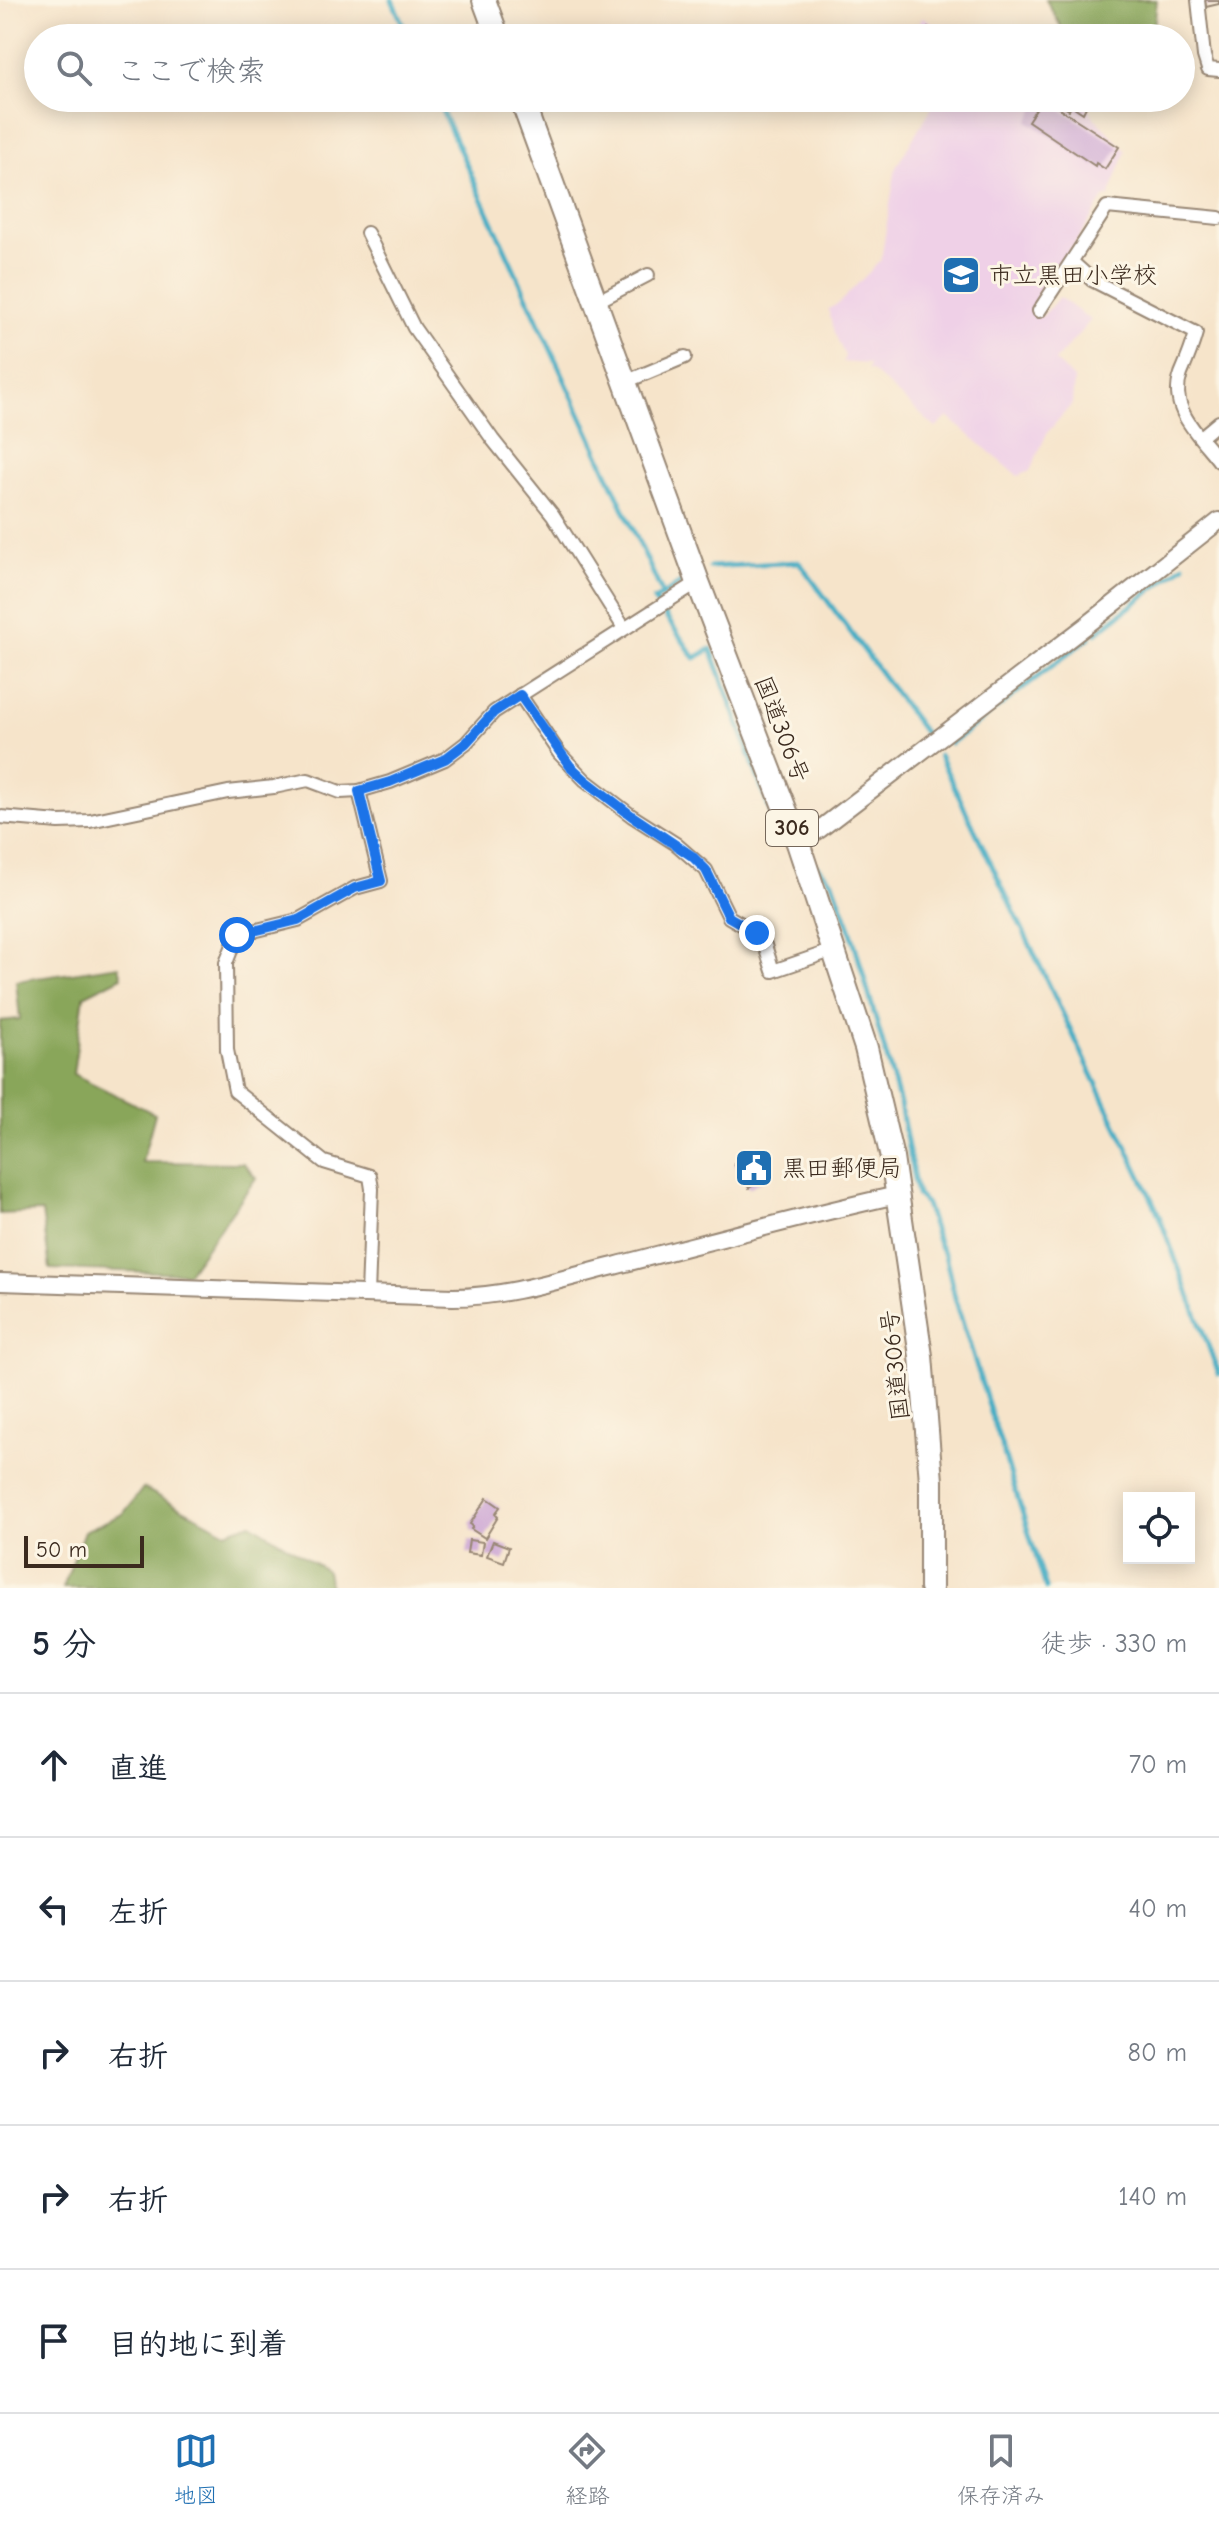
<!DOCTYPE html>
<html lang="ja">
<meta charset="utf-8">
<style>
body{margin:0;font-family:"Comic Neue","Klee One",sans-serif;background:#f6f6f7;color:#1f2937}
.controls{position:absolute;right:24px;bottom:24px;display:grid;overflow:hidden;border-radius:0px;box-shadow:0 4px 20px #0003}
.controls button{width:72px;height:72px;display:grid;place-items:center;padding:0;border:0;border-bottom:2px solid #e0e1e3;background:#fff;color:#1f2937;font:40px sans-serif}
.scale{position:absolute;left:24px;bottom:20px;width:120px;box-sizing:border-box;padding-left:8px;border:4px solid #3b2a1e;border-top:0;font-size:22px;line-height:28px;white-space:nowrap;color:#3b2a1e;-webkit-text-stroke:6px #fcf5e5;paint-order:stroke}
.stop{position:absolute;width:24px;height:24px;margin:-18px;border:6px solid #1a73e8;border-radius:50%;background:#fff}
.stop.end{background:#1a73e8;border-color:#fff;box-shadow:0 2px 8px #0008}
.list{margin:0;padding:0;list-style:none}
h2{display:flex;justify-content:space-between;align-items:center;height:104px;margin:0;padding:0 32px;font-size:34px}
h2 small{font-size:26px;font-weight:400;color:#747a83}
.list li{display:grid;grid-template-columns:52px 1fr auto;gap:24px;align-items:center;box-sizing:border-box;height:144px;padding:0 32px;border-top:2px solid #e0e1e3}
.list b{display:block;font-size:30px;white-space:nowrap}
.list em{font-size:26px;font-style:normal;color:#747a83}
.icon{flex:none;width:44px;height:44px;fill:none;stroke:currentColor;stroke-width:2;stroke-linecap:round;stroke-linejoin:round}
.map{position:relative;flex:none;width:1219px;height:1588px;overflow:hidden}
.search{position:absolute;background:#fff;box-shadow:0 4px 20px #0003;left:24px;right:24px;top:24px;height:88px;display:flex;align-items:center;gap:20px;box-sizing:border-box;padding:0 28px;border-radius:44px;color:#747a83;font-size:30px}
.sheet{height:824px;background:#fff}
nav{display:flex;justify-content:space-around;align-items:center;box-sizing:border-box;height:112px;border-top:2px solid #e0e1e3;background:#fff;font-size:22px;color:#747a83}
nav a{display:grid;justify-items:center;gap:4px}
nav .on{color:#1f6fb2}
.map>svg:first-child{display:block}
</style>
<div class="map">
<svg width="1219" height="1588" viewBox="0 0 1219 1588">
<rect width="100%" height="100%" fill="#fcf5e5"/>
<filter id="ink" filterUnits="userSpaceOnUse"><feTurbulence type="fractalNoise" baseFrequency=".0125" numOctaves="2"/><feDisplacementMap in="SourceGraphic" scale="16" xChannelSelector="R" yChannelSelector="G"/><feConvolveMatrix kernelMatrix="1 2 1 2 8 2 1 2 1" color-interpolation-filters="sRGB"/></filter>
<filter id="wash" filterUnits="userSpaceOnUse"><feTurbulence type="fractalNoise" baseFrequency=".006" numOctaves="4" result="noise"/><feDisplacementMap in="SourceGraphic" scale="32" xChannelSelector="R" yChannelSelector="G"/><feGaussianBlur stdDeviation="1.8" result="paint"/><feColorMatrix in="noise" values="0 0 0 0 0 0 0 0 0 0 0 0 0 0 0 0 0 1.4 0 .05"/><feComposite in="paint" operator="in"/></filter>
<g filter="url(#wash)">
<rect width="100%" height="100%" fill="#f6e4ca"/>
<g fill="#efd0e7">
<path d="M923,17L954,38H909Z"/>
<path d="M920,98H1082L1094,117L1126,151L1109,197L1104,198L1033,309L1042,317L1059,297L1091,320L1055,361L1074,379L1072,404L1047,433L1030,471L1018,476L948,417L936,428L873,372L866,369L869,367V364L843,362L845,356L834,332L828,309L838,304L881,260L896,167L932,107Z"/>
</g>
<g fill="#89a65a" stroke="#62683c" stroke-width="2">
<path d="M1046,0H1157L1153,38H1082L1065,34Z"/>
<path d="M119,966L122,977L84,996L73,1074L155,1114L142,1162L243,1163L256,1178L188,1273L50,1269L42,1212L0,1214V1021L20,1019L16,981Z"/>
<path d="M143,1488L226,1532L251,1523L327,1571L330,1588H63L84,1531L123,1514Z"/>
</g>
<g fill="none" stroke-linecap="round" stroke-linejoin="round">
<g stroke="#45adc4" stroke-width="5">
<path d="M392,0L409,38"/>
<path d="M436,98L663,595L686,579"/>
<path d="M710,567L799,562L926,735"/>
<path d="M663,595L654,600L695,658L711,649L772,816L770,820L787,836"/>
<path d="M1096,633L1184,565"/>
<path d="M951,743L1090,637"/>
<path d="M939,755L1156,1208L1219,1374"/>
<path d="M814,863L833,882L850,928L900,1104L917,1195L926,1204L939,1245L945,1255L955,1298L1046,1588"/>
</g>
</g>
<g id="blocks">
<g fill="#caa3d4">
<path d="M1205,0H1219V4L1206,7Z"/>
<path d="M928,28L937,34L934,38H921Z"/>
<path d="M1043,98L1119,147L1105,169L1096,163L1095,166L1028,121Z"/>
<path d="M1050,98H1076L1069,110Z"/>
<path d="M1079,99L1086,107L1083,113L1074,107Z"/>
<path d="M758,1149L773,1174L749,1188L734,1164Z"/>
<path d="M487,1498L500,1507L495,1514L498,1517L485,1538L471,1529L473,1526L470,1524Z"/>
<path d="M469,1540L483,1542L481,1555L467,1553Z"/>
<path d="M493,1541L509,1547L504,1562L487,1556Z"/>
</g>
</g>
</g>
<g filter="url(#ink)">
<use href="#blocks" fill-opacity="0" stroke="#988774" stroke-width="2"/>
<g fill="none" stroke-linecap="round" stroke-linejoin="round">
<defs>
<g id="minor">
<path d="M1198,0L1204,56L1208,69L1219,70"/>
<path d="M367,233L414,328L493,440L553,515L624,628"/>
<path d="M1072,262L1092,280L1196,333C1192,348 1187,360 1181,374C1168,409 1199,435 1219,461"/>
<path d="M596,302L648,275"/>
<path d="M1039,311L1107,207L1219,218"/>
<path d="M625,382L685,357"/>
<path d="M1201,437L1219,422"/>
<path d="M520,695L559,753L585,780L632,816L676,844L706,870L729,917L757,933L763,939L773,971L834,950"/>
<path d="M359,791L381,881L355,888L298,920L237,935L226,963L227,1050L235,1091L324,1162L370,1176L372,1189L368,1294"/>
<path d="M0,817L59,822L90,821L228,792L274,787L308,780L340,792L359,791L390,782L445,759L466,743L494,712L698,582"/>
</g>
<g id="tertiary">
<path d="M798,843L820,829L1087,625L1219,521"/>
<path d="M0,1282L453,1297C508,1297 561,1279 614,1266C708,1242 802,1216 897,1195"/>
</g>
<g id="trunk">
<path d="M484,0L498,38"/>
<path d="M521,98L698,582L798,843L866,1048L892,1158L921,1356L931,1481V1588"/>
</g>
</defs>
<use href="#minor" stroke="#988774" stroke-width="16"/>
<use href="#tertiary" stroke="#988774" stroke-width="20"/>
<use href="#trunk" stroke="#988774" stroke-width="26"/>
<use href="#minor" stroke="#fff" stroke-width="12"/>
<use href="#tertiary" stroke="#fff" stroke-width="16"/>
<use href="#trunk" stroke="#fff" stroke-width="22"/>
</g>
</g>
<g fill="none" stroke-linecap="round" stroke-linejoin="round" filter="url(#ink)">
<path stroke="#1a73e8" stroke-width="10" d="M237,935L298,920L355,888L381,881L359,791L390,782L445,759L466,743L494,712L520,695L570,766L585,780L632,816L692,856L706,870L729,917L757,933"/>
</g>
<defs>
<symbol id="school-square" viewBox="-11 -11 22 22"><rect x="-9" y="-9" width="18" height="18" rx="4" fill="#1f6fb2" stroke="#fcf5e5"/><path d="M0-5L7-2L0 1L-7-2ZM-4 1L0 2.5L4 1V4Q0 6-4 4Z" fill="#fff"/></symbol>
<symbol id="civic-square" viewBox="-11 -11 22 22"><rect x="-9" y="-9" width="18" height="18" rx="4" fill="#1f6fb2" stroke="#fcf5e5"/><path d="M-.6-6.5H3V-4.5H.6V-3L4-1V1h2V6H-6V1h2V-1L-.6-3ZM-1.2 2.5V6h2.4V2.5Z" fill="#fff"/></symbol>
</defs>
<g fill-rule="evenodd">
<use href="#school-square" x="939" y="253" width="44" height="44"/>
<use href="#civic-square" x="732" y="1146" width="44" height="44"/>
</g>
<g text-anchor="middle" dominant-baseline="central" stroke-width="6" stroke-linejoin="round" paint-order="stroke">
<rect fill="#fcf5e5" stroke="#75675a" stroke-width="2" x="766" y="810" width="52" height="36" rx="6"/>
<g font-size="22" font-weight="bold" fill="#3b2a1e">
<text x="792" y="828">306</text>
</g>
<g font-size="24" fill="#3b2a1e" stroke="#fcf5e5" text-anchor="start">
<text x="989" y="275">市立黒田小学校</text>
<text x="782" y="1168">黒田郵便局</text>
</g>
<g font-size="24" fill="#3b2a1e" stroke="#fcf5e5">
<text transform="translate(782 729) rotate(69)">国道306号</text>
<text transform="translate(895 1365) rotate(-96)">国道306号</text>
</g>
</g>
</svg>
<div class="controls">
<button><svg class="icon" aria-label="locate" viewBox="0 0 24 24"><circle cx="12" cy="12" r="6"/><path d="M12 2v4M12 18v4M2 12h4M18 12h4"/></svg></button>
</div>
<div class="scale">50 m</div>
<div class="stop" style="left:237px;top:935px"></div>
<div class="stop end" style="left:757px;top:933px"></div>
<div class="search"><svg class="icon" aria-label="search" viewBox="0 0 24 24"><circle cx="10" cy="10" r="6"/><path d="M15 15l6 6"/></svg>ここで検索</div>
</div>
<section class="sheet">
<h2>5 分<small>徒歩 · 330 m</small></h2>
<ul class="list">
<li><svg class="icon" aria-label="ahead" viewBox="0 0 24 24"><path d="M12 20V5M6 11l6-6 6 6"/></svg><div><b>直進</b></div><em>70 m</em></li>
<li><svg class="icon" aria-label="left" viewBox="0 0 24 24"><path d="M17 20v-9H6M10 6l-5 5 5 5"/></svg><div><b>左折</b></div><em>40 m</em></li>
<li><svg class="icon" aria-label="right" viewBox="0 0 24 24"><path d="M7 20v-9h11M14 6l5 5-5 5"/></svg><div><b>右折</b></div><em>80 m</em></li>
<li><svg class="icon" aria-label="right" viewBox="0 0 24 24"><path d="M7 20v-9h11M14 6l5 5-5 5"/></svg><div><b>右折</b></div><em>140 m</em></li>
<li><svg class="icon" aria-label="arrive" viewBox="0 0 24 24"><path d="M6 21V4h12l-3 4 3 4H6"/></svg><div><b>目的地に到着</b></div></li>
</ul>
</section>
<nav>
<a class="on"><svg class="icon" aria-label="map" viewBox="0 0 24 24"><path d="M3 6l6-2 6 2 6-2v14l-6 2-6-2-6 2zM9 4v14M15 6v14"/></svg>地図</a>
<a><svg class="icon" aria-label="directions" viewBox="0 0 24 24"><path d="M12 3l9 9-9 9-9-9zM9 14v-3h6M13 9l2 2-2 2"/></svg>経路</a>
<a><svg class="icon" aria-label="saved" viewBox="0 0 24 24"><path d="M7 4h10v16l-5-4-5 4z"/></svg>保存済み</a>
</nav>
